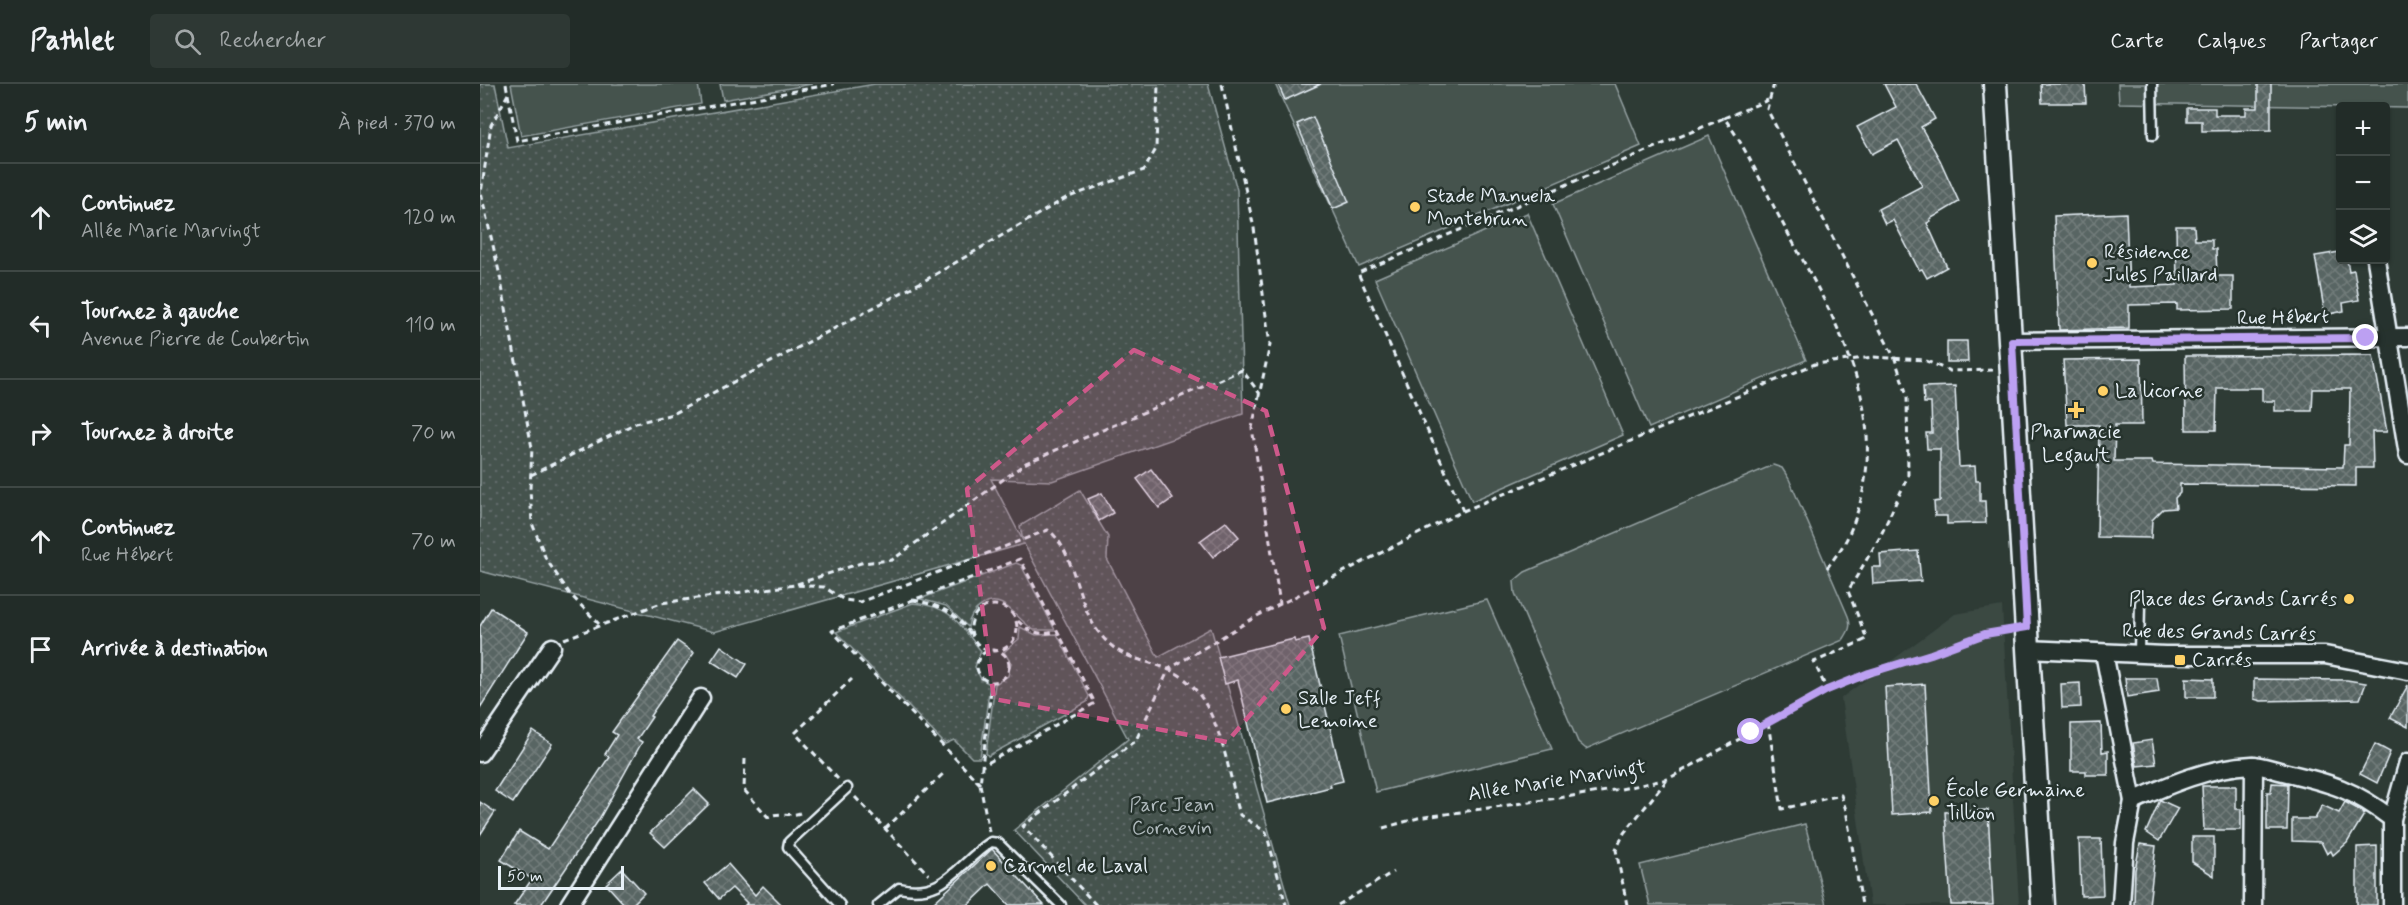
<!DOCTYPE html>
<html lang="fr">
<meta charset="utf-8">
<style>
body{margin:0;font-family:Mynerve,sans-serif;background:#2e3834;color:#f1f3f6}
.controls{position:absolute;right:18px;top:18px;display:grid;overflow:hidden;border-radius:6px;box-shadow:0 2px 4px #0004}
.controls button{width:54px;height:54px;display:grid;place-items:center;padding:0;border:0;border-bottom:2px solid #3f4845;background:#222c28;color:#f1f3f6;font:30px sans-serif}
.scale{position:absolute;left:18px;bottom:15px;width:126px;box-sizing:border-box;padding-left:6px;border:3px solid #e8f1f8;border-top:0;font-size:16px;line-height:21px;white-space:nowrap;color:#e8f1f8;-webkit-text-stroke:4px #26332d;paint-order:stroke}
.stop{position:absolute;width:18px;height:18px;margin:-14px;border:4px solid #bca0f2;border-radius:50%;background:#fff}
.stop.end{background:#bca0f2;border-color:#fff;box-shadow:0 2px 6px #0008}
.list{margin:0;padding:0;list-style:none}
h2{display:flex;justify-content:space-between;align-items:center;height:78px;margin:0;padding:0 24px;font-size:26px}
h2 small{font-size:20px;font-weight:400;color:#a2a7a8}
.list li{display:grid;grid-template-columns:39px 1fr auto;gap:18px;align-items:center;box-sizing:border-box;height:108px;padding:0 24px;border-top:2px solid #3f4845}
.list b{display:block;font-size:22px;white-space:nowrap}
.list p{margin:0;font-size:20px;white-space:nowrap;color:#a2a7a8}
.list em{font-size:20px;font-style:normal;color:#a2a7a8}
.icon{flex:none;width:33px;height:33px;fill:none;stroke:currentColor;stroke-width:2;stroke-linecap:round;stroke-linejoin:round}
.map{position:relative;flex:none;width:1928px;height:821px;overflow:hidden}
header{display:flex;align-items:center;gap:36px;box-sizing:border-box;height:84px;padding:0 30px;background:#222c28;border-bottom:2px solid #3f4845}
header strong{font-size:28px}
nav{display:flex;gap:33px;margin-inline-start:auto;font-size:21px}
.search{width:420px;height:54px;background:#2e3834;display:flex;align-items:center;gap:15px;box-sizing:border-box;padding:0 21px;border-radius:6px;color:#a2a7a8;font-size:22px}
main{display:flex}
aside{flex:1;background:#222c28}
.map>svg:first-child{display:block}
</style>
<header>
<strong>Pathlet</strong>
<div class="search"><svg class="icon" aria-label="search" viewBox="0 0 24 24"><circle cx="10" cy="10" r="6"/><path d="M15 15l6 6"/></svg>Rechercher</div>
<nav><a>Carte</a><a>Calques</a><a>Partager</a></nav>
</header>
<main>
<aside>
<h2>5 min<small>À pied · 370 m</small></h2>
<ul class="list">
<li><svg class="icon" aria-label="ahead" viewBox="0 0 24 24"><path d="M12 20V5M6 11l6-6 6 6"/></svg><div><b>Continuez</b><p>Allée Marie Marvingt</p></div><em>120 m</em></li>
<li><svg class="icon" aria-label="left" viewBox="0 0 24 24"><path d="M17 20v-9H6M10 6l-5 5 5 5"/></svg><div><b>Tournez à gauche</b><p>Avenue Pierre de Coubertin</p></div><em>110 m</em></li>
<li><svg class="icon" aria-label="right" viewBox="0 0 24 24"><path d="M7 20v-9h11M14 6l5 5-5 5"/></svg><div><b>Tournez à droite</b></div><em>70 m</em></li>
<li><svg class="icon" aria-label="ahead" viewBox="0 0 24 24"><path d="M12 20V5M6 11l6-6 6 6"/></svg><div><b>Continuez</b><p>Rue Hébert</p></div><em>70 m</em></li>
<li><svg class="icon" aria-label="arrive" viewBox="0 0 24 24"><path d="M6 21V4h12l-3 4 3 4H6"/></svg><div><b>Arrivée à destination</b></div></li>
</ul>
</aside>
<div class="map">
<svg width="1928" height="821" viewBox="0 0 1928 821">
<defs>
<pattern id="green-dots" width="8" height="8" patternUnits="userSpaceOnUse" patternTransform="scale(1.5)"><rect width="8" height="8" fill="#45524e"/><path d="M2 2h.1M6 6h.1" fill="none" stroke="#606b68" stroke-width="1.8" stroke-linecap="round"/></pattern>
<pattern id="building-cross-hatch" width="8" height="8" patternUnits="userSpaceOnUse" patternTransform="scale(1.5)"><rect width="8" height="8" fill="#596563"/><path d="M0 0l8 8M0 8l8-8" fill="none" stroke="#717c7a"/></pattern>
</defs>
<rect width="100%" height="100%" fill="#2e3b35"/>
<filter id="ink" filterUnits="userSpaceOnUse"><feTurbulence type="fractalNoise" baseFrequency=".0167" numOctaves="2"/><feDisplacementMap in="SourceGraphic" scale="12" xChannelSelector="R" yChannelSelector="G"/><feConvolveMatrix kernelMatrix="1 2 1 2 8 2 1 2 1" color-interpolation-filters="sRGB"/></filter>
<g filter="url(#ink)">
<path fill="#3b4843" d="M1522,522L1539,821H1390L1361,614L1475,530Z"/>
<g fill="url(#green-dots)" stroke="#96a2a3" stroke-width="1.5">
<path d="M0,0H15L28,64L395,0H728L757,106L763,330L572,397L511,395L543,457L540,442L600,406L628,453L627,475L678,573L731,544L810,821H605L534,746L648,655L544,460L234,548L0,487Z"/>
<path d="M536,479L541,481L575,546H554C537,536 523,507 501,522C493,527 489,534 488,543L466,522L440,515Z"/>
<path d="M433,519C474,523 478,539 501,567L495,583L501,595L510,600L500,674H492L474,656L465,660L356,548Z"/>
<path d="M540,543L556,551L577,550L609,612L607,618L508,672L506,669L515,600L528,592L531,579L524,568L539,555Z"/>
</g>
<g fill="#45524e" stroke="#96a2a3" stroke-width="1.5">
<path d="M31,0H218L221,20L41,52Z"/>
<path d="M240,0H332L243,16Z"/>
<path d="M795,0H1135L1161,62L879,183Z"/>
<path d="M1638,0H1928V24L1639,19Z"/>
<path d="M1229,52L1326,276L1169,344L1073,120Z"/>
<path d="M1047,129L1143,351L992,417L895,195Z"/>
<path d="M1293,381L1302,384L1309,395L1368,532C1372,542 1369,547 1363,556L1106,665L1098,658L1035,509L1034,497L1045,488Z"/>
<path d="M1007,516L1072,665L896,708L859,552Z"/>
<path d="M1325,740L1346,821H1170L1160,781Z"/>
</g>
<g fill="url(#building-cross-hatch)" stroke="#e8f1f8" stroke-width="1.5">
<path d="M798,0H841L805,16Z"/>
<path d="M1404,0H1436L1455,35L1441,43L1460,76L1479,118L1450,135L1451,137L1447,139L1467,183L1447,194L1442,185L1439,186L1413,136L1405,140L1398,125L1442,102L1418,56L1392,70L1377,43L1416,23Z"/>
<path d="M1561,0H1605L1606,19H1562Z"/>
<path d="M1778,0H1791V46L1722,47V37H1707V24H1735V31H1766V24H1778Z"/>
<path d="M833,33L869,118L853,125L817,40Z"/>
<path d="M1646,129L1649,203L1697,201L1696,142H1714L1715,156H1732V165H1736L1737,192H1753V225L1697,226V220L1649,221V244L1579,246L1574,132Z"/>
<path d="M1860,168V176H1867L1869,187L1874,186L1879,216L1863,219L1864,227L1845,231L1835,172Z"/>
<path d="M1467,257H1487L1488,278H1467Z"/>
<path d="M1893,271L1907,348H1892L1893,384H1876V402L1700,400V409L1695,414L1696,424L1683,425L1672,436L1671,454L1617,453L1619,341H1587L1583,276L1661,275L1662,341H1635L1634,377H1672L1673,380L1863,383L1864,361H1869L1870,305H1833L1832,327H1795V317H1782V304H1737L1736,346H1706L1705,272Z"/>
<path d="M1475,302L1479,383L1495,382L1496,397H1500V417H1505L1506,439L1467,440V432H1455L1454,418L1460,417V365H1447L1446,349H1452L1451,319H1444L1443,303Z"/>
<path d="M671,385L693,414L679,424L657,395Z"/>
<path d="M622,409L633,429L619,437L608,415Z"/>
<path d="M746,438L759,453L733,473L720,457Z"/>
<path d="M1438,467L1441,497L1393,500L1392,483H1401L1400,470Z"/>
<path d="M11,524L48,548L0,624V542Z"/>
<path d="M814,555L815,558L829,555L863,697L850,700L851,703L787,719L758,596L745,600L738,573Z"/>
<path d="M197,557L214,569L170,632L172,633L157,655L162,658L118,737L61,821H34L52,795L21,776L39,747L68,765L129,673L125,670L137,651L132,648Z"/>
<path d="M241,562L267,580L258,594L231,577Z"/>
<path d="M1645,594H1677L1679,608L1647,613Z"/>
<path d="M1706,594L1733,595V613H1706Z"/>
<path d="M1774,595L1867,596L1886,599L1880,615L1781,617L1774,615Z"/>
<path d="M1600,599L1601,623L1582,624L1581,600Z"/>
<path d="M1445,600L1452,728L1412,731L1405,603Z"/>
<path d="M1928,601V643L1910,634Z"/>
<path d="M1621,639L1622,668L1628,667V691H1606V687H1591V640Z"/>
<path d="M53,647L72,660L33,719L15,707Z"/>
<path d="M1672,656L1676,680L1657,682L1653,659Z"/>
<path d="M1895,660L1910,668L1897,699L1880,690Z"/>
<path d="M1792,699L1808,700L1807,746H1787V708H1791Z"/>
<path d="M1722,702H1756V725H1761V746H1724Z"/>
<path d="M214,705L229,720L185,763L170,749Z"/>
<path d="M1680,716L1698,724L1679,757L1666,748Z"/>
<path d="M0,718L15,728L0,751Z"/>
<path d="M1865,718L1885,729L1867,759L1853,771L1851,767L1847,770L1841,758L1812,757V735H1835L1842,721L1859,729Z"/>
<path d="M1508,726L1513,821H1471L1465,728Z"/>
<path d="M1712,753H1734V792L1712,778Z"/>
<path d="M1599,755H1621L1623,811L1601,812Z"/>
<path d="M1660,760L1676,762L1669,821H1654L1655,786Z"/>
<path d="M1897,762V821H1877V763Z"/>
<path d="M512,765L564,821H529L510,800L488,821H451Z"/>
<path d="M248,780L275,811L283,802L302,821H265L267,819L252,804L239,815L225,799Z"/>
<path d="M142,785L164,809L152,821H145L126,800Z"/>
</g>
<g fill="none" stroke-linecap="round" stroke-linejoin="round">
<defs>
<g id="lane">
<path d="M1672,0L1673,51"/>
<path d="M1659,570L1660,519"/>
<path d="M360,821L308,763L309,758L367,704"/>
<path d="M398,821L419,804C466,814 477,780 511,758L518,759L581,821"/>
</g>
<g id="street">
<path d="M1896,176L1928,371"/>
<path d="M1532,257L1928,253"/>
<path d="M1547,565L1685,571H1845L1928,587"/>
<path d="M1624,569L1653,717L1645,759L1641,821"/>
<path d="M0,669L72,563"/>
<path d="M1653,717C1690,700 1730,683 1772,681C1782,681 1794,686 1803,688C1851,699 1873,705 1912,735"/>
<path d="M89,821L221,614"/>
<path d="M1773,821L1774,681"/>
<path d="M1912,821V735L1928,678"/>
</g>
<path id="secondary" d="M1515,0L1563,821"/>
</defs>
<use href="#lane" stroke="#e8f1f8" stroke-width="13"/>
<use href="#street" stroke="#e8f1f8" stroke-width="21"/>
<use href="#secondary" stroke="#e8f1f8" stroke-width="27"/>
<g stroke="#e8f1f8" stroke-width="3" stroke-dasharray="6 4.5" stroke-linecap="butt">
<path d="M26,0L37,57L354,0"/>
<path d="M742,0L774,144L790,261L772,344L800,520"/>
<path d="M1294,0L1287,25L1415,275L1427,311L1428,392L1400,453L1368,507L1387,555L1334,578L1347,606"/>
<path d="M28,10L11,41L1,109L20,192L52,364L50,405L52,439L66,475L90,510L119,540"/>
<path d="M1244,34L1288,16"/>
<path d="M51,391L156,339L193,330L451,193L586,114L664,86L676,65L678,0"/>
<path d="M983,427L878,189L1244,34C1266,62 1286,109 1304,142C1357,239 1419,337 1369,450C1364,462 1355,473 1347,484"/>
<path d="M317,500L381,479L412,476L546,379L762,286L780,310"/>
<path d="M433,516C459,521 476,528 491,551"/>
<circle cx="514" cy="544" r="23"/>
<path d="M538,537C550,549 561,552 578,547"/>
<path d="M84,555L181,519L315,501L344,503L364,516L380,518L568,446C595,465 597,523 620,550C641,576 660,574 688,585C739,606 747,684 760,731L786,748L806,821"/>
<circle cx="513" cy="582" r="16"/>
<path d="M1288,639L1302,725L1361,711L1366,726L1382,821"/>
<path d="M265,675L264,706L288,733C299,727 309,733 320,729"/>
<path d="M358,695L315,649L372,595"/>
<path d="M500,700L352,547L540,475L615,619L502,682"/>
<path d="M375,713L449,791"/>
<path d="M903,744L938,734L1141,705L1188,695L1347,606L1505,550L1530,546"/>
<path d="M405,745L464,689"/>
<path d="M509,748L500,700L512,598"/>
<path d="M616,821L543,742L656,656L689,585L777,532L983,427L1335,280L1393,273L1444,276L1470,287L1513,286"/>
<path d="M858,821L913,788"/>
<path d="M1147,821L1136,766L1144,749L1187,696"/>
</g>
<use href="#lane" stroke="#26332d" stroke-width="8"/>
<use href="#street" stroke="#26332d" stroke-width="16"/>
<use href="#secondary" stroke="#26332d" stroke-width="22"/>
</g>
</g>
<g fill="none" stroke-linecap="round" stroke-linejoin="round" filter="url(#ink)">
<path stroke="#bca0f2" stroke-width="8" d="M1271,648L1347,606L1389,589L1451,570L1505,550L1547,543L1532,257L1886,254"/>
</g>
<path fill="#cd598a" fill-opacity="0.2" stroke="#cd598a" stroke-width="4.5" stroke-dasharray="12 8" stroke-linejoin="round" d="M654,266L786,327L844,544L747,658L514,615L487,405Z"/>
<g fill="#ffd166" stroke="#26332d" stroke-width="2">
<circle cx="935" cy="123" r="6"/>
<circle cx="1612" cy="179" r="6"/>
<circle cx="1623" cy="307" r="6"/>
<path d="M1593 317h6v6h6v6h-6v6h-6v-6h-6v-6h6z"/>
<circle cx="1869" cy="515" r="6"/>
<rect x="1694" y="570" width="12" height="12" rx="3"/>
<circle cx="806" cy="625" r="6"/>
<circle cx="1454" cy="717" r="6"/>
<circle cx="511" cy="782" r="6"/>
</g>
<g text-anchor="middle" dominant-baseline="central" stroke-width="5" stroke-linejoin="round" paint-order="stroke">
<g font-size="20" fill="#e8f1f8" stroke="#26332d" text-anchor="start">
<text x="947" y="112">Stade Manuela<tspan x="947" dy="23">Montebrun</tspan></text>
<text x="1624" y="168">Résidence<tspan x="1624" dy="23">Jules Paillard</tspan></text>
<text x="1635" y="307">La licorne</text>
<text x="1596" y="348" text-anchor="middle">Pharmacie<tspan x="1596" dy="23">Legault</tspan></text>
<text x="1857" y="515" text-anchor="end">Place des Grands Carrés</text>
<text x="1712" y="576">Carrés</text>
<text x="818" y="614">Salle Jeff<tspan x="818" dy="23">Lemoine</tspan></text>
<text x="1466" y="706">École Germaine<tspan x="1466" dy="23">Tillion</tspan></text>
<text x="523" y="782">Carmel de Laval</text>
</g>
<g font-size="20" fill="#e8f1f8" stroke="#26332d">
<text transform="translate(1803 234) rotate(-1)">Rue Hébert</text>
<text transform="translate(1739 549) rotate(1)">Rue des Grands Carrés</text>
<text transform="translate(1077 697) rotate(-9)">Allée Marie Marvingt</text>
</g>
<g font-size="20" fill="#afb9bc" stroke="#26332d">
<text x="692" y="721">Parc Jean<tspan x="692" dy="23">Cornevin</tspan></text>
</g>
</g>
</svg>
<div class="controls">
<button>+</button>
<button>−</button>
<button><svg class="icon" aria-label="layers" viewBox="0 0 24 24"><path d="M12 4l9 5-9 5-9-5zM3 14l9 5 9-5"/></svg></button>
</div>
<div class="scale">50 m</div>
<div class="stop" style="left:1271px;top:648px"></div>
<div class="stop end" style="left:1886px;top:254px"></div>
</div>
</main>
